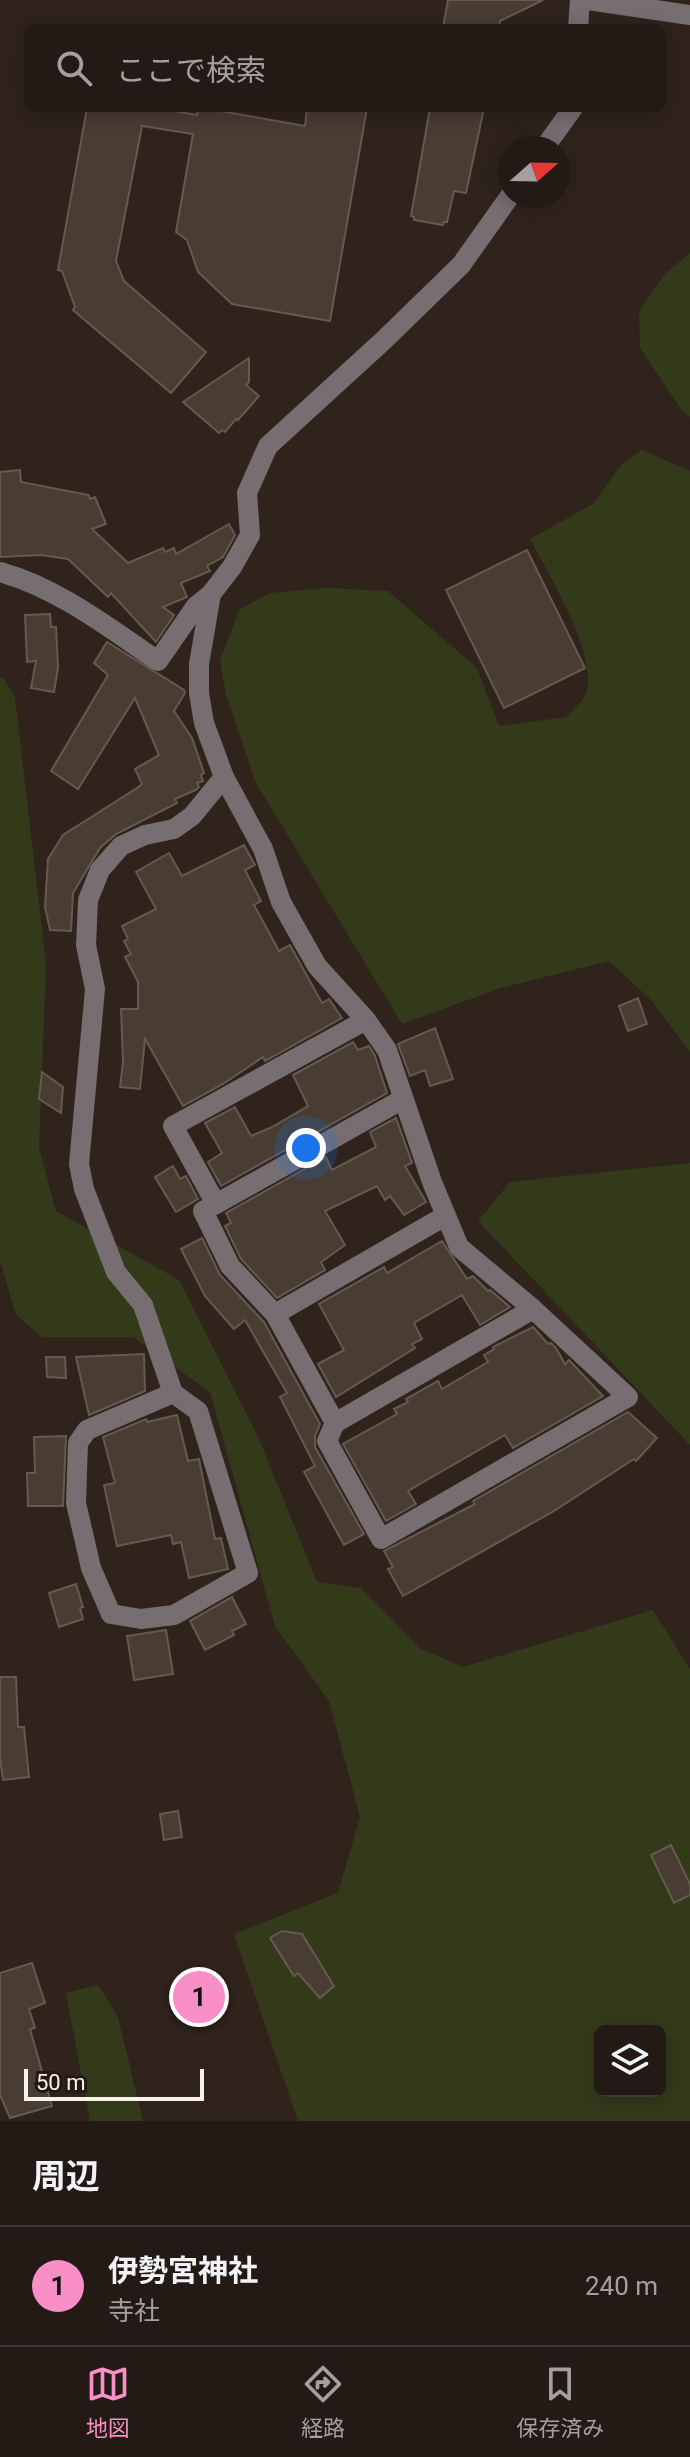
<!DOCTYPE html>
<html lang="ja">
<meta charset="utf-8">
<style>
body{margin:0;font-family:Roboto,"Noto Sans JP",sans-serif;background:#2f2722;color:#f1f3f6}
.controls{position:absolute;right:24px;bottom:24px;display:grid;overflow:hidden;border-radius:12px;box-shadow:0 4px 20px #0003}
.controls button{width:72px;height:72px;display:grid;place-items:center;padding:0;border:0;border-bottom:2px solid #403834;background:#231a15;color:#f1f3f6;font:40px sans-serif}
.compass{position:absolute;left:498px;top:136px;width:72px;height:72px;border-radius:50%;background:#231a15;box-shadow:0 4px 20px #0003;rotate:70deg}
.scale{position:absolute;left:24px;bottom:20px;width:180px;box-sizing:border-box;padding-left:8px;border:4px solid #f9f1ec;border-top:0;font-size:22px;line-height:28px;white-space:nowrap;color:#f9f1ec;-webkit-text-stroke:6px #251a13;paint-order:stroke}
.you{position:absolute;left:306px;top:1148px;width:28px;height:28px;margin:-20px;border:6px solid #fff;border-radius:50%;background:#1a73e8;box-shadow:0 0 0 12px #1a73e833}
.badge{display:grid;place-items:center;width:52px;height:52px;border-radius:50%;background:#fa8fc8;color:#111;font-size:26px;font-weight:700}
.pin{position:absolute;translate:-50% -50%;border:4px solid #fff;box-shadow:0 2px 8px #0006}
.list{margin:0;padding:0;list-style:none}
h2{display:flex;justify-content:space-between;align-items:center;height:104px;margin:0;padding:0 32px;font-size:34px}
h2 small{font-size:26px;font-weight:400;color:#a3a1a0}
.list li{display:grid;grid-template-columns:52px 1fr auto;gap:24px;align-items:center;box-sizing:border-box;height:120px;padding:0 32px;border-top:2px solid #403834}
.list b{display:block;font-size:30px;white-space:nowrap}
.list p{margin:0;font-size:26px;white-space:nowrap;color:#a3a1a0}
.list em{font-size:26px;font-style:normal;color:#a3a1a0}
.icon{flex:none;width:44px;height:44px;fill:none;stroke:currentColor;stroke-width:2;stroke-linecap:round;stroke-linejoin:round}
.map{position:relative;flex:none;width:690px;height:2121px;overflow:hidden}
.search{position:absolute;background:#231a15;box-shadow:0 4px 20px #0003;left:24px;right:24px;top:24px;height:88px;display:flex;align-items:center;gap:20px;box-sizing:border-box;padding:0 28px;border-radius:12px;color:#a3a1a0;font-size:30px}
.sheet{height:224px;background:#231a15}
nav{display:flex;justify-content:space-around;align-items:center;box-sizing:border-box;height:112px;border-top:2px solid #403834;background:#231a15;font-size:22px;color:#a3a1a0}
nav a{display:grid;justify-items:center;gap:4px}
nav .on{color:#fa8fc8}
.map>svg:first-child{display:block}
</style>
<div class="map">
<svg width="690" height="2121" viewBox="0 0 690 2121">
<rect width="100%" height="100%" fill="#2f231c"/>
<g fill="#333a1a" fill-rule="evenodd">
<path d="M690,253V417L681,409L640,348L639,311L666,273Z"/>
<path d="M642,450L690,471V1052L652,1001L609,961L501,988L402,1024L256,783L226,694L220,661L239,610L270,593L327,588L388,591L477,668L499,726L566,717C572,710 584,701 586,693C599,656 548,573 530,539L593,504L621,465Z"/>
<path d="M3,677L15,697L46,964L39,1148L56,1211L179,1280L259,1439L317,1582L361,1588L421,1649L463,1667L653,1610L690,1669V2121H298L234,1934L338,1893L360,1817L329,1701L275,1626L210,1392L133,1337H42L16,1315L0,1261V678ZM600,2031H660V2091H600Z"/>
<path d="M690,1163V1445L478,1221L510,1182Z"/>
<path d="M98,1985L118,2017L143,2121H90L66,1993Z"/>
</g>
<g fill="#483c33" stroke="#665950" stroke-width="2">
<path d="M448,0H543L500,21L499,28H443Z"/>
<path d="M87,108H158L197,115L198,108H203L305,126L307,108H367L330,321L232,304L198,272L187,240L176,232L193,134L142,126L116,261L124,281L206,352L171,393L73,310L75,307L62,271L58,270Z"/>
<path d="M430,108H484L466,193L454,191L447,222H444L443,225L414,220V217L411,216Z"/>
<path d="M249,358V382L246,385L259,396L238,420L236,419L225,432L222,430L219,433L183,402Z"/>
<path d="M20,470L21,482L89,495L90,499L95,497L106,524L92,529L128,563L163,548L165,552L174,548L176,554L229,524L235,535L223,557L207,566L210,571L181,583L187,597L163,607L174,615L156,642L111,593L108,597L68,559L41,555L0,557V472Z"/>
<path d="M527,550L585,668L504,708L446,590Z"/>
<path d="M50,614L51,627H56L58,668L54,692L31,688L36,661L27,662L25,615Z"/>
<path d="M107,642L184,690L185,693L174,711L192,738L204,773L201,775L203,781L197,783L199,787L196,790L175,799L177,803L116,834L100,848L73,893L71,931L50,930L45,907L48,859L63,835L137,788L142,784L135,769L159,755L135,698L78,789L51,771L108,675L94,663Z"/>
<path d="M244,845L255,865L245,870L261,901L254,905L279,951L290,945L322,1003L329,999L342,1018L265,1061L263,1057L223,1084L183,1106L145,1039L140,1089L120,1087L123,1062L121,1009H138V982L125,957L131,954L124,941L128,939L122,926L156,909L136,872L169,853L182,876Z"/>
<path d="M638,998L647,1024L628,1031L619,1006Z"/>
<path d="M435,1028L453,1079L430,1086L425,1070L410,1076L398,1044Z"/>
<path d="M353,1042L358,1050L369,1046L375,1056L387,1093L221,1186L208,1162L222,1153L205,1123L235,1107L251,1136L272,1127L308,1106L293,1075Z"/>
<path d="M42,1072L63,1087L61,1113L39,1099Z"/>
<path d="M396,1118L412,1163L405,1166L426,1202L404,1215L390,1196L385,1200L377,1186L325,1211L345,1245L321,1262L325,1270L277,1298L241,1259L225,1226L231,1223L226,1213L326,1157L332,1170L376,1147L370,1132Z"/>
<path d="M173,1166L180,1179L186,1176L198,1199L176,1212L155,1177Z"/>
<path d="M202,1238L220,1275L264,1322L320,1424L315,1436V1447L364,1534L344,1545L304,1472L315,1466L280,1397L287,1393L245,1320L234,1329L205,1296L181,1249Z"/>
<path d="M442,1241L467,1279L473,1276L488,1291L490,1290L510,1307L480,1325L462,1295L414,1323L422,1339L412,1344L415,1348L336,1397L318,1364L344,1350L319,1304L384,1267L387,1273Z"/>
<path d="M533,1327L548,1344L551,1343L556,1348L565,1364L569,1360L603,1396L513,1448L505,1435L451,1466L408,1491L416,1504L386,1521L343,1444L397,1414L394,1409L408,1402L406,1399L438,1381L442,1389L488,1362L484,1355L494,1349L493,1347Z"/>
<path d="M144,1354L145,1391L89,1415L76,1357Z"/>
<path d="M46,1357H65L66,1378L47,1377Z"/>
<path d="M628,1412L657,1438L636,1461L634,1459L554,1511L403,1596L388,1569L393,1567L384,1551L475,1504L473,1501Z"/>
<path d="M177,1415L188,1461L199,1459L215,1539L221,1538L228,1569L189,1578L181,1542L173,1544L171,1535L117,1546L104,1485L115,1483L103,1437L146,1419L147,1422Z"/>
<path d="M66,1436L63,1506H28L27,1473H35L34,1437Z"/>
<path d="M76,1584L83,1607L80,1608L83,1619L59,1627L49,1593Z"/>
<path d="M232,1597L246,1624L232,1631L234,1635L205,1650L190,1621Z"/>
<path d="M166,1630L173,1674L134,1680L127,1636Z"/>
<path d="M0,1677H16L18,1727H24L29,1777L3,1780L0,1759Z"/>
<path d="M178,1811L182,1837L164,1840L160,1814Z"/>
<path d="M671,1845L690,1884V1895L674,1903L651,1855Z"/>
<path d="M282,1931L302,1934L334,1986L320,1998L298,1973L294,1976L270,1938Z"/>
<path d="M32,1963L45,2003L29,2009L35,2028L30,2029L52,2106L10,2118L0,2095V1973Z"/>
</g>
<g fill="none" stroke-linecap="round" stroke-linejoin="round">
<g stroke="#766e70" stroke-width="20">
<path d="M588,0L690,15"/>
<path d="M578,28L580,0"/>
<path d="M544,148L573,108"/>
<path d="M0,572C58,588 109,628 158,661L196,606L211,594L232,567L250,535L247,493L268,446L384,340L461,265L510,196"/>
<path d="M211,594L199,664V693L204,723L224,777L263,849L281,902L317,966L366,1020L387,1050L432,1182L459,1247L533,1309L628,1397L381,1539L327,1441L335,1423L275,1314L230,1266L203,1211L216,1204L173,1126L366,1020"/>
<path d="M216,1204L403,1099"/>
<path d="M275,1314L445,1216"/>
<path d="M173,1393L198,1411L248,1573L174,1615L141,1619L111,1614L91,1568L76,1503L78,1443L87,1430L173,1393L143,1305L116,1272L84,1189L79,1164L95,989L86,945L88,900L100,870L121,846L145,835L174,829L192,816L224,777"/>
<path d="M335,1423L533,1309"/>
</g>
</g>
</svg>
<div class="controls">
<button><svg class="icon" aria-label="layers" viewBox="0 0 24 24"><path d="M12 4l9 5-9 5-9-5zM3 14l9 5 9-5"/></svg></button>
</div>
<svg class="compass" viewBox="-18 -18 36 36"><path d="M0-13l5 13h-10z" fill="#e53935"/><path d="M0 13l5-13h-10z" fill="#a3a1a0"/></svg>
<div class="scale">50 m</div>
<div class="you"></div>
<div class="pin badge" style="left:199px;top:1997px">1</div>
<div class="search"><svg class="icon" aria-label="search" viewBox="0 0 24 24"><circle cx="10" cy="10" r="6"/><path d="M15 15l6 6"/></svg>ここで検索</div>
</div>
<section class="sheet">
<h2>周辺<small></small></h2>
<ul class="list">
<li><span class="badge">1</span><div><b>伊勢宮神社</b><p>寺社</p></div><em>240 m</em></li>
</ul>
</section>
<nav>
<a class="on"><svg class="icon" aria-label="map" viewBox="0 0 24 24"><path d="M3 6l6-2 6 2 6-2v14l-6 2-6-2-6 2zM9 4v14M15 6v14"/></svg>地図</a>
<a><svg class="icon" aria-label="directions" viewBox="0 0 24 24"><path d="M12 3l9 9-9 9-9-9zM9 14v-3h6M13 9l2 2-2 2"/></svg>経路</a>
<a><svg class="icon" aria-label="saved" viewBox="0 0 24 24"><path d="M7 4h10v16l-5-4-5 4z"/></svg>保存済み</a>
</nav>
